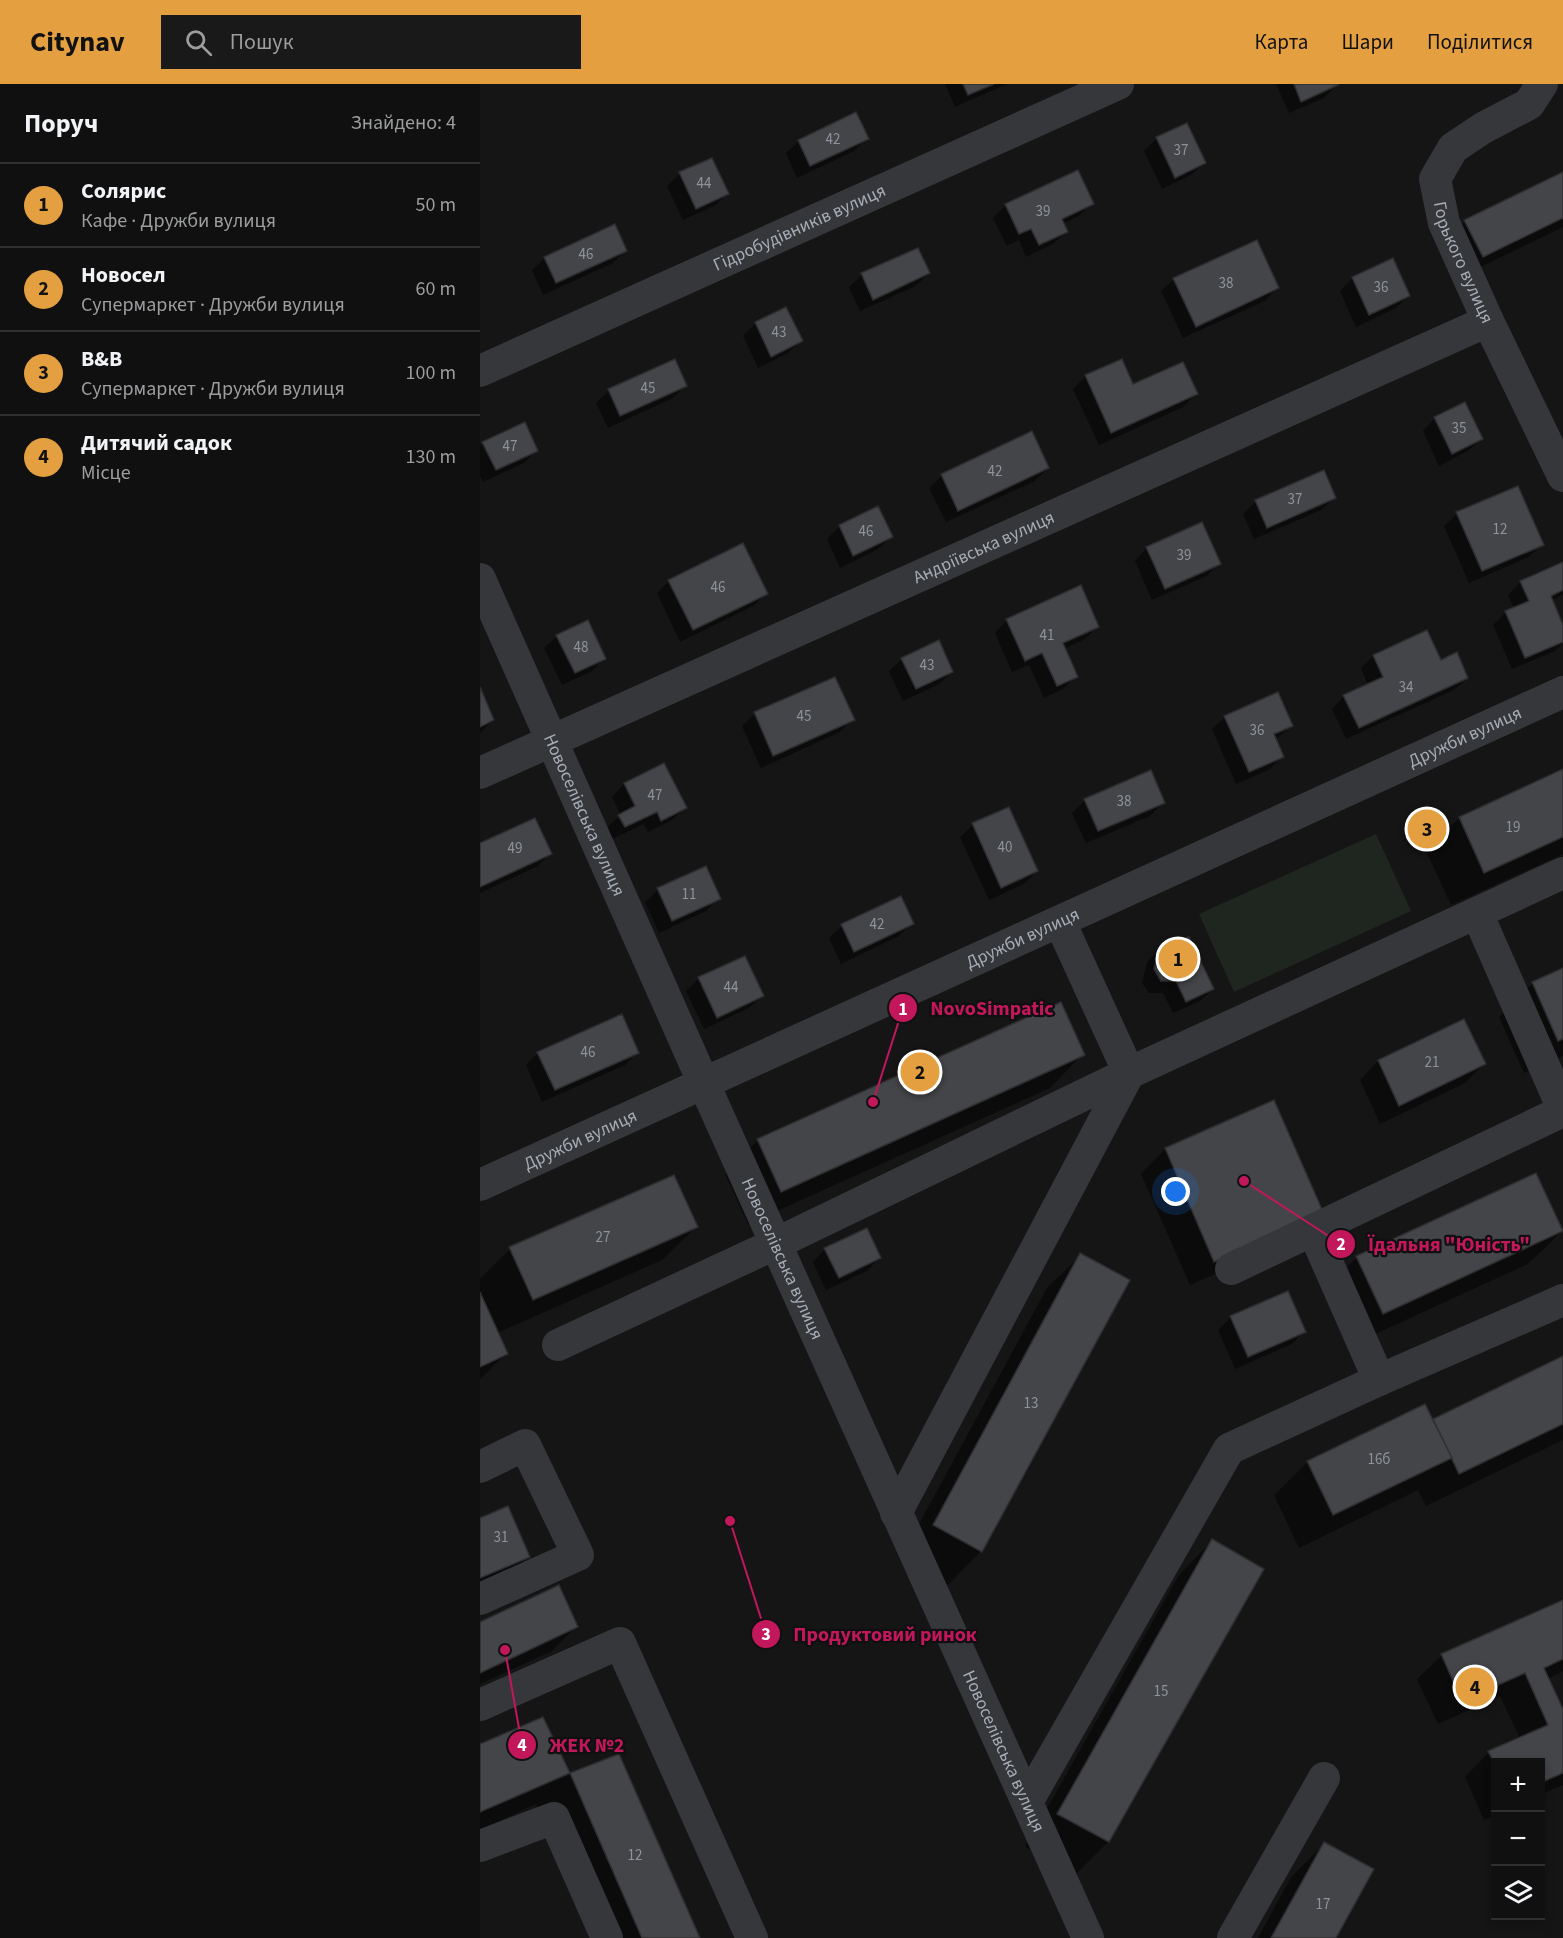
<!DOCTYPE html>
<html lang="uk">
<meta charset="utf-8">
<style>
body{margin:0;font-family:"Source Sans 3",sans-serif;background:#191919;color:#f1f3f6}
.controls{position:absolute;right:18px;bottom:18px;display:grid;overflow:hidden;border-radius:0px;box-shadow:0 3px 9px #0003}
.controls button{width:54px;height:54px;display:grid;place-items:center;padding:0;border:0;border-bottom:2px solid #303030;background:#101010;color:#f1f3f6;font:30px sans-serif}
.you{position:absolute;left:696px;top:1108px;width:21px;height:21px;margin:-15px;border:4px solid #fff;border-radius:50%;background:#1a73e8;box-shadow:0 0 0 9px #1a73e833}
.badge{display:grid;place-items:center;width:39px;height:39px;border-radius:50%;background:#e39f40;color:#111;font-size:20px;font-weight:700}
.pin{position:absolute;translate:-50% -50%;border:3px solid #fff;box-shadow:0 2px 6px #0006}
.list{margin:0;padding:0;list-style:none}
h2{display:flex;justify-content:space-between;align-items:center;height:78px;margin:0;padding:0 24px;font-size:26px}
h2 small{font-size:20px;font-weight:400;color:#9c9d9f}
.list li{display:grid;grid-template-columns:39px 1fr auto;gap:18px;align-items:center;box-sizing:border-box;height:84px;padding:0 24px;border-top:2px solid #303030}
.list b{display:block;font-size:22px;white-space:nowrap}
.list p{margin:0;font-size:20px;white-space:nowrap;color:#9c9d9f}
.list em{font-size:20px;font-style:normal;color:#9c9d9f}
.icon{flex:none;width:33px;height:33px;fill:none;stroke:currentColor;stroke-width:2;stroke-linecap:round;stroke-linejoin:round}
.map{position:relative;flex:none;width:1083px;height:1854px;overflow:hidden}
header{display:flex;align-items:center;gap:36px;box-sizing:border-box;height:84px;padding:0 30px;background:#e39f40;color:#111}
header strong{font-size:28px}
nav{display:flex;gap:33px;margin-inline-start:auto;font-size:21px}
.search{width:420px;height:54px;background:#191919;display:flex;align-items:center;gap:15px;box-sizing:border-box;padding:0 21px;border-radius:0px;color:#9c9d9f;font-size:22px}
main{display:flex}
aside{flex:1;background:#101010}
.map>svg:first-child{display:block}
</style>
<header>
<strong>Citynav</strong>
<div class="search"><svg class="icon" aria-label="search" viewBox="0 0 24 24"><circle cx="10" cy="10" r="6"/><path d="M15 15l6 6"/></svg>Пошук</div>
<nav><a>Карта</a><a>Шари</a><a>Поділитися</a></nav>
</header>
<main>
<aside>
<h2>Поруч<small>Знайдено: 4</small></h2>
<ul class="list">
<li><span class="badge">1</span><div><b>Солярис</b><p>Кафе · Дружби вулиця</p></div><em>50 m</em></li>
<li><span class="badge">2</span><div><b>Новосел</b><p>Супермаркет · Дружби вулиця</p></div><em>60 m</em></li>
<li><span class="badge">3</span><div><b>В&amp;В</b><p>Супермаркет · Дружби вулиця</p></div><em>100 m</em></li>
<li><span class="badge">4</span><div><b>Дитячий садок</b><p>Місце</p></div><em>130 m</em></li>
</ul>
</aside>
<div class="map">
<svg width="1083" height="1854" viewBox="0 0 1083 1854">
<rect width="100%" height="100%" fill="#151516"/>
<path fill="#1f261f" d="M896,750L931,827L754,908L719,830Z"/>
<g fill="#0007">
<path d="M465,0H527L475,23Z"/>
<path d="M796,0H856L857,1L844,14L809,29Z"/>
<path d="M387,54L374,67L317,94L306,69L319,57Z"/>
<path d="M677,54L724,79L711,91L682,105L664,67Z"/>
<path d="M200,90L247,110L234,122L203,136L187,102Z"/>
<path d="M1083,90V143L984,191L966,156L985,137Z"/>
<path d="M612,119L599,132L582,140L586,148L573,160L546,173L539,156L527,162L513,134L526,121Z"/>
<path d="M145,167L133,179L63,211L52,186L65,174Z"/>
<path d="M448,189L436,202L380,227L369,203L382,191Z"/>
<path d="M873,194L928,212L916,224L876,243L860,207Z"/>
<path d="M694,195L797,204L785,217L703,254L681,207Z"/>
<path d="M276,239L321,257L308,269L278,284L263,252Z"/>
<path d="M606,292L652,302L716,310L703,323L619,361L593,305Z"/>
<path d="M206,301L193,314L128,344L116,319L129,307Z"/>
<path d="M955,334L1001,355L988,367L959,382L943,347Z"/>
<path d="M3,359L56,367L44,379L3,398L0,392V362Z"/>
<path d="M568,384L555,397L466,438L449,404L462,391Z"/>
<path d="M1037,404L1062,460L1049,473L989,499L964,442L977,430Z"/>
<path d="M854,414L841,426L774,455L763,430L776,417Z"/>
<path d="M397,424L411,453L398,465L360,484L347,455L359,443Z"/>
<path d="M667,464L739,479L727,492L672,516L655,477Z"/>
<path d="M1083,480V510L1071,517L1083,545V559L1075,567L1032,585L1013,541L1026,528L1034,525L1028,511L1041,498Z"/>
<path d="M189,497L286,510L273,522L200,558L177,509Z"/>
<path d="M527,536L618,542L605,555L584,565L596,593L583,605L564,614L549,581L532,588L515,549Z"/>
<path d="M77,552L124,574L112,587L82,601L64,564Z"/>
<path d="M893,572L960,578L987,594L974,606L866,655L852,625L864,612L888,601L881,584Z"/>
<path d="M422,575L472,588L459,600L423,617L409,587Z"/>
<path d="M0,607L13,636L0,649Z"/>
<path d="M275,630L373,635L360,648L281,684L262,642Z"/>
<path d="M745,633L812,641L795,656L802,673L790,685L756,700L732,645Z"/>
<path d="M184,681L205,724L192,736L168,748L164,740L132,755L126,744L141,731L132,713L144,700Z"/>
<path d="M1083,687V770L971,821L946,767L979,734Z"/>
<path d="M605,716L683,719L670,732L606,759L592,729Z"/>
<path d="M493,741L557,787L544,800L509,816L480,753Z"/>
<path d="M0,761L70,769L58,782L0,809Z"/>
<path d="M225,784L239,814L226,827L179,849L165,818L178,806Z"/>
<path d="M420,814L432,839L419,852L361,880L349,854L362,842Z"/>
<path d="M680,865L733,905L720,917L693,929L683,909H669L662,899L667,878Z"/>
<path d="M1083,886V972L1044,989L1019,933L1052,900Z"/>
<path d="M219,894L282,912L269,924L224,945L206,907Z"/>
<path d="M983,937L1004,980L985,999L900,1040L880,996L898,977Z"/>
<path d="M158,968L145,981L62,1018L46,981L58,969Z"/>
<path d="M603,970L570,1004L268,1140L245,1090L278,1056Z"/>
<path d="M793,1018L817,1154L710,1201L661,1090L685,1065Z"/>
<path d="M1055,1091L1082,1147L1048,1180L869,1262L843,1207L877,1173Z"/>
<path d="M216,1143L182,1176L17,1249L26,1270L0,1295V1195L30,1165Z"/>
<path d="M345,1165L399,1174L387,1187L346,1206L333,1178Z"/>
<path d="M601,1171L501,1467L468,1501L420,1475L567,1204Z"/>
<path d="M751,1233L824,1247L812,1260L755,1285L738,1246Z"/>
<path d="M1083,1274V1356L946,1422L938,1406L819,1464L794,1411L828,1378L952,1337Z"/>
<path d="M0,1436L49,1472L15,1506L0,1512Z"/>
<path d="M732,1457L782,1485L628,1758L595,1791L545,1763L699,1491Z"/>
<path d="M1083,1517V1587L1068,1595L1083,1629V1701L1060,1711V1678H1016V1731L1004,1736L985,1693L1009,1668L1040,1655L1020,1612L958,1640L937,1595L962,1571Z"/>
<path d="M0,1540L96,1543L72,1567L0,1600Z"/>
<path d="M63,1635L90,1691L91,1690L218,1854H115L56,1720L0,1746V1662Z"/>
<path d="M844,1760L854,1854H778L811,1793Z"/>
</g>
<g fill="#444549" stroke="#2f2f32" stroke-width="1.5">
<path d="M483,0H514L488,11Z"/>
<path d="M814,0H858V1L821,18Z"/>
<path d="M376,28L389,55L330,82L318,56Z"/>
<path d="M707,39L726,79L695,94L676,53Z"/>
<path d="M232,74L249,110L216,125L199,88Z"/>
<path d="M598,86L614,120L582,135L588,148L559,161L551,145L539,150L525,120Z"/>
<path d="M1083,88V134L1003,173L984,136Z"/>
<path d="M135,140L147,167L76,199L64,173Z"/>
<path d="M777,156L799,204L716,243L693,194Z"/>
<path d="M438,164L450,189L393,216L381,189Z"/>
<path d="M913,174L930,212L889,231L872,193Z"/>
<path d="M306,223L323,257L291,273L275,238Z"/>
<path d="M195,275L207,302L140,332L128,305Z"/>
<path d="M642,275L653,300L703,278L718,310L631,349L605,291Z"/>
<path d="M985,318L1003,355L972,370L954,333Z"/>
<path d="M45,338L58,367L16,386L2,358Z"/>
<path d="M552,347L569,384L478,427L461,390Z"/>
<path d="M844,386L856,414L787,444L775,416Z"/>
<path d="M1038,402L1064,461L1002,487L976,428Z"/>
<path d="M398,422L413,453L373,472L359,441Z"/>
<path d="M722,438L741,480L685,505L666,463Z"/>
<path d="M263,459L288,510L213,546L188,496Z"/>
<path d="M1083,478V506L1071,512L1083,541V558L1045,574L1025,527L1049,517L1040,497Z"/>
<path d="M601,501L619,543L583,559L598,593L577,602L562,569L545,577L526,535Z"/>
<path d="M108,536L126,575L95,589L76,551Z"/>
<path d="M947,546L961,576L977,568L988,594L879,644L863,611L903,593L893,571Z"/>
<path d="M459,556L473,588L436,605L421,574Z"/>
<path d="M355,593L375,636L293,672L274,628Z"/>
<path d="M0,603L14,636L0,643Z"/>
<path d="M798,608L813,642L794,650L804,673L769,688L744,632Z"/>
<path d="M184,679L207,724L181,737L177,728L145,743L138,731L155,722L144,699Z"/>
<path d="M1083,685V753L1004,789L979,733Z"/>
<path d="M671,686L685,719L618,747L604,715Z"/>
<path d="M529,723L558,787L521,804L492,739Z"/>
<path d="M55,734L72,770L0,803V759Z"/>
<path d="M226,782L241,815L192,837L177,804Z"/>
<path d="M421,812L434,840L374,868L361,840Z"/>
<path d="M709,853L734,905L706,918L696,897H681L674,885L679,864Z"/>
<path d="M265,872L284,912L237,934L218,893Z"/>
<path d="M1083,884V955L1078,957L1052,898Z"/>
<path d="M581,918L605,971L301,1108L277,1055Z"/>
<path d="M142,930L159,969L75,1006L57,968Z"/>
<path d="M984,935L1006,980L919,1022L898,976Z"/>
<path d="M794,1016L844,1130L734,1178L685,1064Z"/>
<path d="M1056,1089L1083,1147L903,1230L876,1172Z"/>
<path d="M194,1091L218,1143L53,1216L29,1163Z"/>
<path d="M387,1144L401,1174L359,1194L344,1164Z"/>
<path d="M600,1169L650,1196L502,1468L453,1441Z"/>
<path d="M808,1207L826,1248L768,1273L750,1232Z"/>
<path d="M0,1208L28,1270L0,1283Z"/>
<path d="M1083,1272V1340L979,1390L953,1335Z"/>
<path d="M945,1320L972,1374L853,1431L827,1377Z"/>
<path d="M28,1422L50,1473L0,1494V1434Z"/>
<path d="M732,1455L784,1485L629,1758L577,1730Z"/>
<path d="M79,1501L98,1543L0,1589V1538Z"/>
<path d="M1083,1516V1575L1064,1584L1083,1625V1689L1060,1699V1678H1016V1683L1008,1667L1068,1641L1045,1589L982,1617L961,1570Z"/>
<path d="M63,1633L90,1689L0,1728V1660Z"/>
<path d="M139,1670L220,1854H162L90,1689Z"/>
<path d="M844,1758L894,1785L856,1854H791Z"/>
</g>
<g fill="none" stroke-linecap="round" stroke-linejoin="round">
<g stroke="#36373b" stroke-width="32">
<path id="s1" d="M1062,0L1049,20L1003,44L973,64L955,95L964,139L1008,237L1083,392"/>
<path id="s2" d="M0,287L638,0"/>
<path id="s3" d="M0,495L224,1000L608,1854"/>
<path id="s4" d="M0,689L1008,237"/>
<path d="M997,829L1083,1025"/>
<path id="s5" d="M0,1101L1083,608"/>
<path d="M833,1146L899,1296"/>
<path d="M751,1185L1083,1027"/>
<path d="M78,1261L295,1160L649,989L1083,789"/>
<path d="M0,1383L45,1361L98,1471L0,1515"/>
<path d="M416,1429L649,989L580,838"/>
<path d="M0,1621L140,1559L272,1854"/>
<path d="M547,1718L749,1365L899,1296L1083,1216"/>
<path d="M0,1762L74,1734L127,1854"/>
<path d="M753,1854L844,1694"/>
</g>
</g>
<g text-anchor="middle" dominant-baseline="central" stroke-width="4.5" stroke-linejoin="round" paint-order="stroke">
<g font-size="15" fill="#8e939a">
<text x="353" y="55">42</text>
<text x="701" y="66">37</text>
<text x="224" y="99">44</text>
<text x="563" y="127">39</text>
<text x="106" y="170">46</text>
<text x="746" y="199">38</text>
<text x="901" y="203">36</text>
<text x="299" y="248">43</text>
<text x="168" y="304">45</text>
<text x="979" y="344">35</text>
<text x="30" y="362">47</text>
<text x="515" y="387">42</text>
<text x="815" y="415">37</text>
<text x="1020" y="445">12</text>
<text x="386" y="447">46</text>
<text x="704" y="471">39</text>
<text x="238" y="503">46</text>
<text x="567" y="551">41</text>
<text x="101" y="563">48</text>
<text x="447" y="581">43</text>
<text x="926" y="603">34</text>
<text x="324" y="632">45</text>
<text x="777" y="646">36</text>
<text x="175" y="711">47</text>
<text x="644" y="717">38</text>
<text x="1033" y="743">19</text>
<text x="525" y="763">40</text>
<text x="35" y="764">49</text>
<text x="209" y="810">11</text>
<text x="397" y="840">42</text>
<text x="251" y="903">44</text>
<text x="108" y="968">46</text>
<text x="952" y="978">21</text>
<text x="123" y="1153">27</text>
<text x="551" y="1319">13</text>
<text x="899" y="1375">16б</text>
<text x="21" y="1453">31</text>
<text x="681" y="1607">15</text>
<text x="155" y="1771">12</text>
<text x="843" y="1820">17</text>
</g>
<g font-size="18" fill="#a7adb5" stroke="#101011">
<text stroke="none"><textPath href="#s2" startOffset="350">Гідробудівників вулиця</textPath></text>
<text stroke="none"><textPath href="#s1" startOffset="236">Горького вулиця</textPath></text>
<text stroke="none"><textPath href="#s4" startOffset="552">Андріївська вулиця</textPath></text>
<text stroke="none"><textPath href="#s5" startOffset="1082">Дружби вулиця</textPath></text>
<text stroke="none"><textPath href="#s3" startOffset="258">Новоселівська вулиця</textPath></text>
<text stroke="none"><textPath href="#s5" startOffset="596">Дружби вулиця</textPath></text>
<text stroke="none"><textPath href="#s5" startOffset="110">Дружби вулиця</textPath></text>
<text stroke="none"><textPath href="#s3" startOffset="744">Новоселівська вулиця</textPath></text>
<text stroke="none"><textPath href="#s3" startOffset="1284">Новоселівська вулиця</textPath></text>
</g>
</g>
<path fill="none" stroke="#c2185b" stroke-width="2" d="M393 1018L423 924M764 1097L861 1160M250 1437L286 1550M25 1566L42 1661"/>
<g fill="#c2185b" stroke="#101011" stroke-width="2">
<circle cx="393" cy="1018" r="6"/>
<circle cx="764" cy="1097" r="6"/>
<circle cx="250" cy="1437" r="6"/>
<circle cx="25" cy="1566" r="6"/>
<circle cx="423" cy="924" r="15"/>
<circle cx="861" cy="1160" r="15"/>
<circle cx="286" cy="1550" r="15"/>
<circle cx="42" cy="1661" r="15"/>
</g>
<g font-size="18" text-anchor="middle" font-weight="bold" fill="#fff">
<text x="423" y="931">1</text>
<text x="861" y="1166">2</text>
<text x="286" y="1556">3</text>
<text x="42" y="1667">4</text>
</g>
<g font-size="20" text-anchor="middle" font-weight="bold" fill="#c2185b" stroke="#101011" stroke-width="4.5" stroke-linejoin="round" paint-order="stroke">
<text x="512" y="931">NovoSimpatic</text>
<text x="969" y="1167">Їдальня "Юність"</text>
<text x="405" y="1557">Продуктовий ринок</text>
<text x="107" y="1668">ЖЕК №2</text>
</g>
</svg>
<div class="controls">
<button>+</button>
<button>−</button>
<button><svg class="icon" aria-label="layers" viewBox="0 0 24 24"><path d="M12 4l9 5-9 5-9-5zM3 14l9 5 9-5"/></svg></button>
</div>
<div class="you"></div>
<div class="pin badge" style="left:698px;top:875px">1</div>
<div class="pin badge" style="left:440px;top:988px">2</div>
<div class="pin badge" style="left:947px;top:745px">3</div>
<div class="pin badge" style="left:995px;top:1603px">4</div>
</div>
</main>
